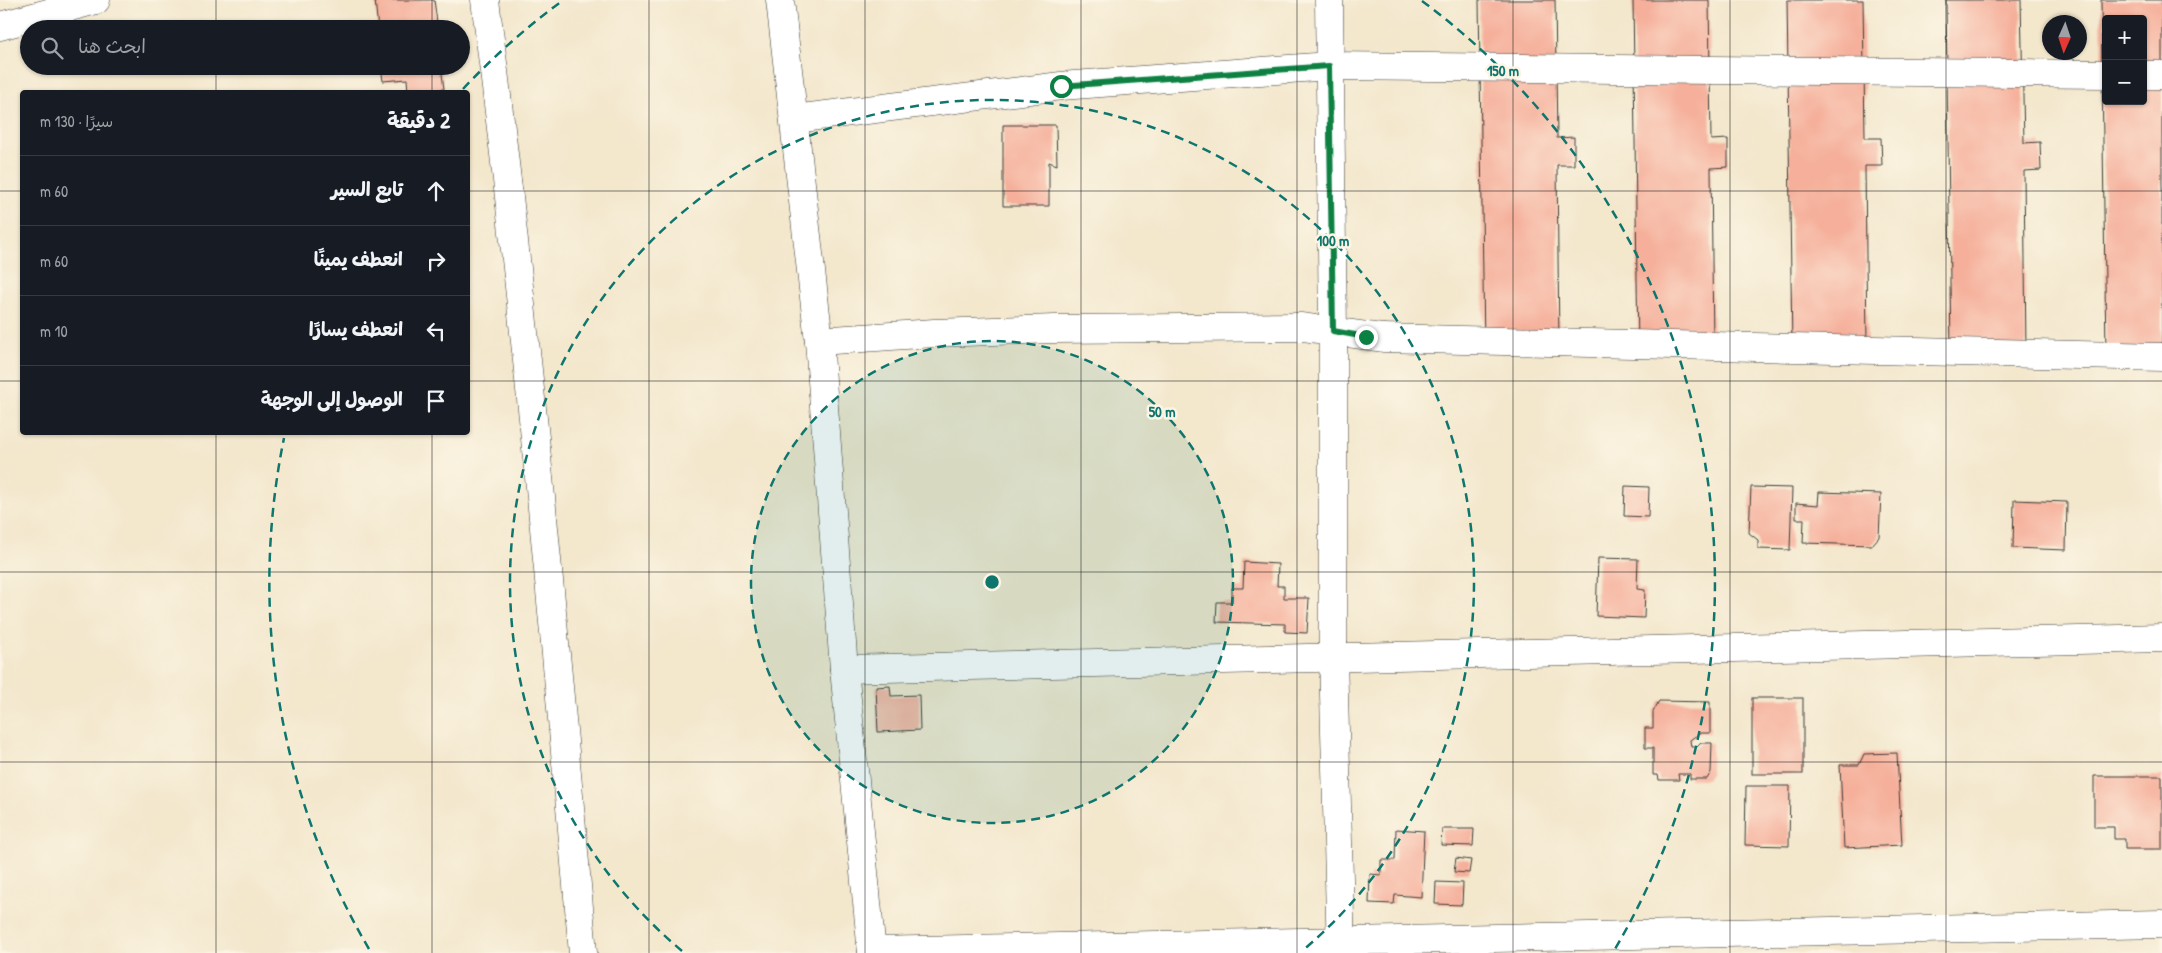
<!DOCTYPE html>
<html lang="ar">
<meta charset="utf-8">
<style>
body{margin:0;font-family:"Patrick Hand","Playpen Sans Arabic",sans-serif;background:#242831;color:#f1f3f6;direction:rtl}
.controls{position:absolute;right:15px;top:15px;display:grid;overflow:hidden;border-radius:5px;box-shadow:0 1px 4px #0004}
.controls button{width:45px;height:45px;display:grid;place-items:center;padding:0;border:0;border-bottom:1px solid #363941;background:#171b24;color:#f1f3f6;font:25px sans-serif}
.compass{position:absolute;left:2042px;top:15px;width:45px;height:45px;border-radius:50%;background:#171b24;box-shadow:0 1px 4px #0004;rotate:183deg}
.stop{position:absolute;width:15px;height:15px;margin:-11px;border:4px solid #0b8043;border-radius:50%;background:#fff}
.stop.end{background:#0b8043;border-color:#fff;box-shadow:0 1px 5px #0008}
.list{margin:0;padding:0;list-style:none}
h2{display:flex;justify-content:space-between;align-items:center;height:65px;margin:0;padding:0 20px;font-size:21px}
h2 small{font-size:16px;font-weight:400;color:#9ea1a6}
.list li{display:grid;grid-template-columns:32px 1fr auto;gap:15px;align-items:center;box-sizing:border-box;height:70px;padding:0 20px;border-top:1px solid #363941}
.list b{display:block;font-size:19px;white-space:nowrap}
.list em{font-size:16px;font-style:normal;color:#9ea1a6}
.icon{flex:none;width:28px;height:28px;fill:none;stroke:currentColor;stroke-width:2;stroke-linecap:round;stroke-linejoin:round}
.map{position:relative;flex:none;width:2162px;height:953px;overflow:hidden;direction:ltr}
.search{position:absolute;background:#171b24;box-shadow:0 1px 4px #0004;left:20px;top:20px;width:450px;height:55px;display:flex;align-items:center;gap:12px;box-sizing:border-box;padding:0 18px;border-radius:28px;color:#9ea1a6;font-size:19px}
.panel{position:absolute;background:#171b24;box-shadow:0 1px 4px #0004;left:20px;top:90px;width:450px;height:345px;border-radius:5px;direction:rtl}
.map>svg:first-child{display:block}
</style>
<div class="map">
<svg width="2162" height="953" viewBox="0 0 2162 953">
<rect width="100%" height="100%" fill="#fcf5e5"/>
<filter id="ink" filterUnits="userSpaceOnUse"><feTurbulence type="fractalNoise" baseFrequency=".02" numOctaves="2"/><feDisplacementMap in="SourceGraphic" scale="10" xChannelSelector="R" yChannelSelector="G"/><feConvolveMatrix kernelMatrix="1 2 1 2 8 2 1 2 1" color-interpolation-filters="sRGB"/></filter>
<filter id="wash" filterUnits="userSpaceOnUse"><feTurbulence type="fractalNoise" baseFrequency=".0096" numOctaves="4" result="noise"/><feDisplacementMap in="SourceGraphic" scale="20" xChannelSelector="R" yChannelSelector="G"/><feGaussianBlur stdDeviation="1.12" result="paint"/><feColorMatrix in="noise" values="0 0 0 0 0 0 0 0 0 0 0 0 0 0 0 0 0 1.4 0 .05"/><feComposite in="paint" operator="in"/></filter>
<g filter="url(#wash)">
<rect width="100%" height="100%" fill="#f3e7cc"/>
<g id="blocks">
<g fill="#f5af9a" fill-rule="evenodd">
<path d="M375,0H434L438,29H378Z"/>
<path d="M1479,0H1555L1557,138L1574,137V165H1557L1559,345L1484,346Z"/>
<path d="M1633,0H1709L1711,140L1728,139V167L1711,168L1713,346L1638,348Z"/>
<path d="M1787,0H1863L1865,138H1881L1882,166H1865L1867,345L1792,346Z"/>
<path d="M1946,0H2021L2024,143L2040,142L2041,170L2024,171L2026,350L1951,351Z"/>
<path d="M2101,0H2162V351L2106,352ZM2106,19H2143V101H2106Z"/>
<path d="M381,66H441L444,89L408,92L407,79L383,81Z"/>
<path d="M1003,125H1056L1057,165L1049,162V206H1003Z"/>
<path d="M1625,486L1649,487L1648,517L1624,516Z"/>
<path d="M1751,487L1792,488L1790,550L1758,549V540L1749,533Z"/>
<path d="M1819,492L1881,494L1879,537L1872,545L1803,543L1804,519H1796V503L1818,505Z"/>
<path d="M2014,500L2067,502L2066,550L2013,548Z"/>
<path d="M1598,558L1638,559L1637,589L1645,590L1644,618L1596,616Z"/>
<path d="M1244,562L1278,564L1277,586H1284V598H1309L1307,633L1285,632V624L1216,622L1217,602H1232V588H1243Z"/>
<path d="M890,686L891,696L919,695L920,730L878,732L876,687Z"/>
<rect x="1752" y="698" width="51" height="76"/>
<path d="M1659,701L1710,702V733H1700L1690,740L1691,747H1697L1701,743H1712L1711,772L1707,779H1690V774H1678L1679,780H1659L1658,775H1653V748H1645V728H1653V712Z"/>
<path d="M1897,753L1902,845L1844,848L1840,765H1859L1864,754Z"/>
<path d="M2094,776H2162V849H2125V839H2114V827H2094Z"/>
<path d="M1746,786H1790L1789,846L1745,845Z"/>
<path d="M1396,829L1424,831L1421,897L1395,895L1394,904L1369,903L1370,874L1381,875V860H1395Z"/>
<path d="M1442,829H1474L1473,846L1441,845Z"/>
<path d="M1456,858L1471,860L1469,873L1454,872Z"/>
<path d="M1436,882L1463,883L1462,905L1435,904Z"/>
</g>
</g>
</g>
<g filter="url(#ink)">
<use href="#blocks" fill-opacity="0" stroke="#3c3a36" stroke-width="1"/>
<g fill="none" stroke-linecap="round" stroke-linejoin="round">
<defs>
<g id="minor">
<path d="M485,0C526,317 555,635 583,953"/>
<path d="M780,0L819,341L844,669L872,953"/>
<path d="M1329,0L1333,331V657L1341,953"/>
<path d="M2143,75H2162"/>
<path d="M794,119L1061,86L1329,66L2106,74"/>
<path d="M819,341L934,333L1055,329L1302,327L1383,338L2162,357"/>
<path d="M844,669L2162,638"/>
<path d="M872,951L2162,924"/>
</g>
<path id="major" d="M0,26L96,0"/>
</defs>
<use href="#minor" stroke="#3c3a36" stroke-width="29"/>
<use href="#major" stroke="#3c3a36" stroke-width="29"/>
<use href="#minor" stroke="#fff" stroke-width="28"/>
<use href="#major" stroke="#fff" stroke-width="28"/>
</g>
</g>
<g fill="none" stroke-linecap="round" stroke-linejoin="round" filter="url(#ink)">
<path stroke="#0b8043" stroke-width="6" d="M1061,86L1329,66L1333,331L1366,337"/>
</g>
<path fill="none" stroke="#1c1c1c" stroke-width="1" stroke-opacity="0.55" d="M216,0V29M432,0V29M649,0V953M865,0V953M1081,0V953M1297,0V953M1513,0V953M1730,0V953M1946,0V953M216,66V92M432,66V92M0,191H22M468,191H2162M0,381H22M468,381H2162M216,432V953M432,432V953M0,572H2162M0,762H2162"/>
<circle cx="992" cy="582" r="241" fill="#0f766e" fill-opacity=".12"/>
<g fill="none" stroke="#0f766e" stroke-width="2.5" stroke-dasharray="9 6">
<circle cx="992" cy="582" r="241"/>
<path d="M682 951A482 482 0 1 1 1302 951"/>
<path d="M369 949A723 723 0 0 1 284 438M463 89A723 723 0 0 1 562 1M1422 1A723 723 0 0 1 1615 949"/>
</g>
<circle cx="992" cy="582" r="8" fill="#0f766e" stroke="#fcf5e5" stroke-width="2.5"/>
<g font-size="15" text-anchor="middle" font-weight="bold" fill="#0f766e" stroke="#fcf5e5" stroke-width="5" stroke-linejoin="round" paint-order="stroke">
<text x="1503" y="76">150 m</text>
<text x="1333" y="246">100 m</text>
<text x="1162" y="417">50 m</text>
</g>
</svg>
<div class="controls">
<button>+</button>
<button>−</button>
</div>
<svg class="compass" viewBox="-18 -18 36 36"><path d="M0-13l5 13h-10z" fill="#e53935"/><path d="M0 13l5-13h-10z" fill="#9ea1a6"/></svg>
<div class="stop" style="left:1061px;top:86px"></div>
<div class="stop end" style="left:1366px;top:337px"></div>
<div class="search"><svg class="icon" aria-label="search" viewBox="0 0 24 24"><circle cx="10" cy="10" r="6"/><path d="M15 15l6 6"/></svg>ابحث هنا</div>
<section class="panel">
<h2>2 دقيقة<small>سيرًا · 130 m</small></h2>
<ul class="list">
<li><svg class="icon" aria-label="ahead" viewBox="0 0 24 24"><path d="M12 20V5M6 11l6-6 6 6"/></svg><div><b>تابع السير</b></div><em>60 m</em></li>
<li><svg class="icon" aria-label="right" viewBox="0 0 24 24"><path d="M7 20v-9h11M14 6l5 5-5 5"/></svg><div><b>انعطف يمينًا</b></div><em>60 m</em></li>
<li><svg class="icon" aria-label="left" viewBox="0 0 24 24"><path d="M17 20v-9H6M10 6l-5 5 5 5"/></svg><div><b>انعطف يسارًا</b></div><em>10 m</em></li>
<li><svg class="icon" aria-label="arrive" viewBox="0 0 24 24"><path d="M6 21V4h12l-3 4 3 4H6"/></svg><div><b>الوصول إلى الوجهة</b></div></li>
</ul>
</section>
</div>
